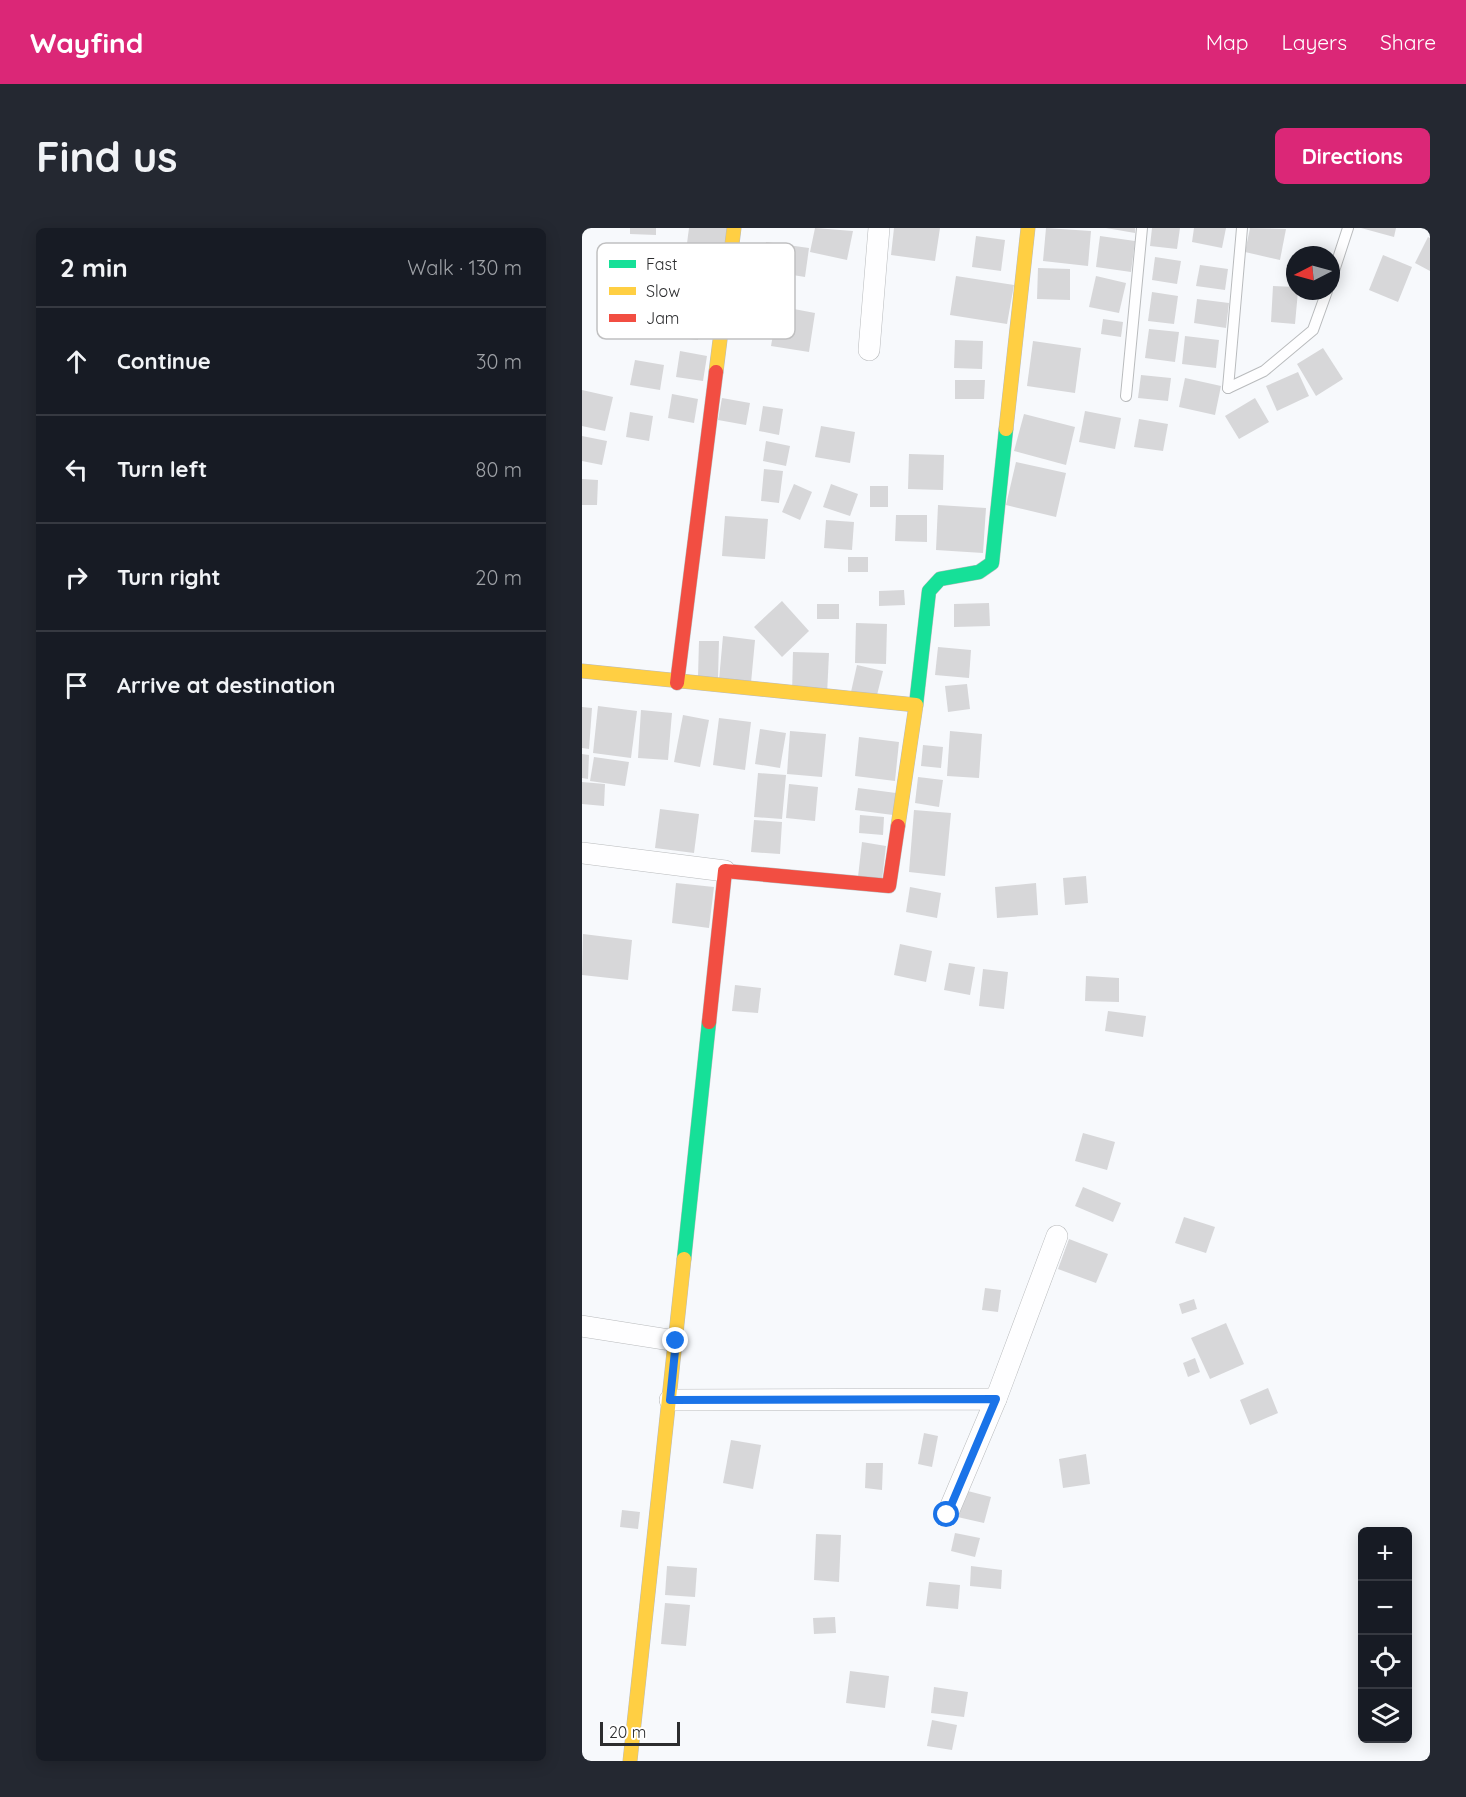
<!DOCTYPE html>
<meta charset="utf-8">
<style>
body{margin:0;font-family:Quicksand,sans-serif;background:#242831;color:#f1f3f6}
.controls{position:absolute;right:18px;bottom:18px;display:grid;overflow:hidden;border-radius:9px;box-shadow:0 3px 15px #0003}
.controls button{width:54px;height:54px;display:grid;place-items:center;padding:0;border:0;border-bottom:2px solid #363941;background:#171b24;color:#f1f3f6;font:30px sans-serif}
.compass{position:absolute;left:704px;top:18px;width:54px;height:54px;border-radius:50%;background:#171b24;box-shadow:0 3px 15px #0003;rotate:264deg}
.scale{position:absolute;left:18px;bottom:15px;width:80px;box-sizing:border-box;padding-left:6px;border:3px solid #2c2d2f;border-top:0;font-size:16px;line-height:21px;white-space:nowrap;color:#2c2d2f;-webkit-text-stroke:4px #fff;paint-order:stroke}
.stop{position:absolute;width:18px;height:18px;margin:-14px;border:4px solid #1a73e8;border-radius:50%;background:#fff}
.stop.end{background:#1a73e8;border-color:#fff;box-shadow:0 2px 6px #0008}
.list{margin:0;padding:0;list-style:none}
h2{display:flex;justify-content:space-between;align-items:center;height:78px;margin:0;padding:0 24px;font-size:26px}
h2 small{font-size:20px;font-weight:400;color:#9ea1a6}
.list li{display:grid;grid-template-columns:39px 1fr auto;gap:18px;align-items:center;box-sizing:border-box;height:108px;padding:0 24px;border-top:2px solid #363941}
.list b{display:block;font-size:22px;white-space:nowrap}
.list em{font-size:20px;font-style:normal;color:#9ea1a6}
.icon{flex:none;width:33px;height:33px;fill:none;stroke:currentColor;stroke-width:2;stroke-linecap:round;stroke-linejoin:round}
.map{position:relative;flex:none;width:848px;height:1533px;overflow:hidden;border-radius:9px}
header{display:flex;align-items:center;gap:36px;box-sizing:border-box;height:84px;padding:0 30px;background:#db2777;color:#fff}
header strong{font-size:28px}
nav{display:flex;gap:33px;margin-inline-start:auto;font-size:21px}
.intro{display:flex;align-items:center;justify-content:space-between;box-sizing:border-box;height:144px;padding:0 36px}
h1{margin:0;font-size:42px}
.button{padding:15px 27px;border-radius:9px;background:#db2777;color:#fff;font-size:21px;font-weight:700}
main{display:flex;gap:36px;padding:0 36px}
aside{flex:1;background:#171b24;border-radius:9px;box-shadow:0 3px 15px #0003}
.map>svg:first-child{display:block}
</style>
<header>
<strong>Wayfind</strong>
<nav><a>Map</a><a>Layers</a><a>Share</a></nav>
</header>
<div class="intro"><h1>Find us</h1><a class="button">Directions</a></div>
<main>
<aside>
<h2>2 min<small>Walk · 130 m</small></h2>
<ul class="list">
<li><svg class="icon" aria-label="ahead" viewBox="0 0 24 24"><path d="M12 20V5M6 11l6-6 6 6"/></svg><div><b>Continue</b></div><em>30 m</em></li>
<li><svg class="icon" aria-label="left" viewBox="0 0 24 24"><path d="M17 20v-9H6M10 6l-5 5 5 5"/></svg><div><b>Turn left</b></div><em>80 m</em></li>
<li><svg class="icon" aria-label="right" viewBox="0 0 24 24"><path d="M7 20v-9h11M14 6l5 5-5 5"/></svg><div><b>Turn right</b></div><em>20 m</em></li>
<li><svg class="icon" aria-label="arrive" viewBox="0 0 24 24"><path d="M6 21V4h12l-3 4 3 4H6"/></svg><div><b>Arrive at destination</b></div></li>
</ul>
</aside>
<div class="map">
<svg width="848" height="1533" viewBox="0 0 848 1533">
<rect width="100%" height="100%" fill="#f7f9fc"/>
<g fill="#d7d7d9">
<path d="M48,0H74V7L48,6Z"/>
<path d="M107,0H145L143,26L104,23Z"/>
<path d="M233,0L271,3L265,32L228,24Z"/>
<path d="M312,0H358L353,33L309,27Z"/>
<path d="M464,0L509,3L506,38L461,33Z"/>
<path d="M524,0H553V5Z"/>
<path d="M570,0H598L595,21L568,18Z"/>
<path d="M612,0H644L640,20L610,14Z"/>
<path d="M668,0L704,1L698,32L663,24Z"/>
<path d="M779,0H814L812,9Z"/>
<path d="M394,8L423,12L419,43L390,39Z"/>
<path d="M518,8L553,13L549,44L514,39Z"/>
<path d="M846,9L848,10V43L833,35Z"/>
<path d="M184,14L227,20L223,49L180,42Z"/>
<path d="M801,27L830,39L816,74L787,62Z"/>
<path d="M573,29L599,33L595,56L570,52Z"/>
<path d="M618,37L646,41L643,62L614,58Z"/>
<path d="M456,40L488,41V72L455,71Z"/>
<path d="M374,48L432,57L425,96L368,87Z"/>
<path d="M514,48L544,55L537,85L507,79Z"/>
<path d="M691,58L713,59V63H716L713,96L689,94Z"/>
<path d="M570,64L596,68L592,96L566,93Z"/>
<path d="M615,71L647,75L644,100L612,95Z"/>
<path d="M196,78L233,85L227,124L189,118Z"/>
<path d="M521,91L541,94L539,109L519,106Z"/>
<path d="M90,93L117,95L116,112L88,109Z"/>
<path d="M567,101L597,104L593,134L563,130Z"/>
<path d="M603,108L637,112L634,140L600,136Z"/>
<path d="M373,112L401,113L400,141L372,140Z"/>
<path d="M451,113L499,120L493,165L445,158Z"/>
<path d="M741,120L761,151L734,168L715,136Z"/>
<path d="M98,123L125,128L121,153L94,149Z"/>
<path d="M53,132L82,137L78,162L48,157Z"/>
<path d="M716,144L727,168L695,183L684,158Z"/>
<path d="M559,147L589,150L586,173L556,170Z"/>
<path d="M603,150L639,158L633,187L597,179Z"/>
<path d="M373,152H403L402,171H373Z"/>
<path d="M0,162L31,169L23,203L0,198Z"/>
<path d="M90,166L116,171L112,195L86,190Z"/>
<path d="M140,170L168,175L164,197L136,192Z"/>
<path d="M673,170L687,194L657,211L643,188Z"/>
<path d="M181,178L201,181L197,207L177,203Z"/>
<path d="M503,183L539,190L533,221L497,214Z"/>
<path d="M48,184L71,188L67,213L44,209Z"/>
<path d="M442,186L493,199L484,237L432,223Z"/>
<path d="M557,191L586,196L581,223L552,219Z"/>
<path d="M239,198L273,204L268,235L233,229Z"/>
<path d="M0,208L25,213L20,237L0,233Z"/>
<path d="M184,213L208,218L204,238L181,233Z"/>
<path d="M327,226L362,227L361,262L326,261Z"/>
<path d="M434,234L484,245L474,289L424,277Z"/>
<path d="M182,241L201,243L197,275L179,273Z"/>
<path d="M0,251L16,252L15,277H0Z"/>
<path d="M212,256L230,264L218,292L200,284Z"/>
<path d="M249,256L276,266L268,288L241,279Z"/>
<rect x="288" y="258" width="18" height="21"/>
<path d="M356,277L404,280L401,325L354,322Z"/>
<path d="M314,287H345V314L313,313Z"/>
<path d="M143,288L186,291L183,331L140,328Z"/>
<path d="M244,292L272,294L270,322L242,320Z"/>
<rect x="266" y="329" width="20" height="15"/>
<path d="M322,362L323,377L297,378V363Z"/>
<path d="M200,373L227,403L200,429L172,399Z"/>
<path d="M407,375L408,398L372,399V376Z"/>
<rect x="235" y="376" width="22" height="15"/>
<path d="M274,395L305,396L304,436L273,435Z"/>
<path d="M141,408L173,412L169,455L137,452Z"/>
<path d="M117,413H137L136,450L116,449Z"/>
<path d="M356,419L389,422L387,450L353,447Z"/>
<path d="M211,424L247,425L245,467L210,466Z"/>
<path d="M275,437L301,443L294,471L269,464Z"/>
<path d="M385,456L388,481L366,484L363,458Z"/>
<path d="M16,478L55,483L49,530L11,525Z"/>
<path d="M0,479L10,480L7,521L0,520Z"/>
<path d="M59,482L90,485L86,532L56,530Z"/>
<path d="M101,487L127,492L118,539L92,534Z"/>
<path d="M137,490L169,494L163,542L131,537Z"/>
<path d="M178,501L204,505L198,540L173,536Z"/>
<path d="M208,503L244,506L240,549L205,546Z"/>
<path d="M368,503L400,506L397,550L365,548Z"/>
<path d="M277,509L317,514L313,553L273,548Z"/>
<path d="M341,517L361,519L359,540L339,538Z"/>
<path d="M0,526L7,527L6,551L0,550Z"/>
<path d="M12,529L47,534L43,558L8,553Z"/>
<path d="M176,545L204,547L200,591L172,589Z"/>
<path d="M336,549L361,552L357,579L333,575Z"/>
<path d="M0,554L23,556L22,578L0,576Z"/>
<path d="M207,556L236,559L233,593L204,590Z"/>
<path d="M276,560L314,565L311,587L273,582Z"/>
<path d="M78,581L117,586L112,625L73,620Z"/>
<path d="M332,582L369,585L363,648L327,644Z"/>
<path d="M278,587L302,589L301,607L277,605Z"/>
<path d="M172,592L200,594L198,626L169,624Z"/>
<path d="M280,614L304,618L300,652L276,649Z"/>
<path d="M504,648L506,675L483,677L481,650Z"/>
<path d="M94,655L132,659L127,700L90,695Z"/>
<path d="M454,655L456,687L415,690L413,659Z"/>
<path d="M328,659L359,665L355,690L324,684Z"/>
<path d="M1,706L50,712L46,752L0,747Z"/>
<path d="M318,716L350,723L344,754L312,747Z"/>
<path d="M367,735L393,739L388,767L362,762Z"/>
<path d="M401,741L426,744L422,781L397,778Z"/>
<path d="M504,748L537,750V774L503,773Z"/>
<path d="M153,757L179,760L176,785L150,783Z"/>
<path d="M526,783L564,788L561,809L523,803Z"/>
<path d="M501,905L533,914L525,942L493,933Z"/>
<path d="M501,959L539,975L531,994L493,978Z"/>
<path d="M602,989L633,999L624,1025L593,1015Z"/>
<path d="M487,1011L526,1026L514,1055L476,1041Z"/>
<path d="M403,1060L419,1062L416,1084L400,1082Z"/>
<path d="M612,1071L615,1081L600,1086L597,1076Z"/>
<path d="M644,1095L662,1136L628,1151L609,1110Z"/>
<path d="M613,1130L618,1144L606,1149L601,1135Z"/>
<path d="M686,1160L696,1185L668,1197L658,1172Z"/>
<path d="M342,1205L356,1208L350,1239L336,1236Z"/>
<path d="M149,1212L179,1217L171,1261L141,1255Z"/>
<path d="M504,1226L508,1256L481,1260L477,1231Z"/>
<path d="M284,1235H301L300,1262L283,1260Z"/>
<path d="M378,1261L409,1269L402,1295L371,1288Z"/>
<path d="M40,1282L58,1284L56,1301L38,1299Z"/>
<path d="M373,1305L398,1310L393,1329L369,1323Z"/>
<path d="M234,1306L259,1307L257,1354L232,1352Z"/>
<path d="M85,1338L115,1340L113,1369L83,1367Z"/>
<path d="M389,1338L420,1342L419,1361L388,1358Z"/>
<path d="M347,1354L378,1357L376,1381L344,1378Z"/>
<path d="M83,1375L108,1377L104,1418L79,1416Z"/>
<path d="M253,1389L254,1405L232,1406L231,1390Z"/>
<path d="M268,1443L307,1448L303,1480L264,1475Z"/>
<path d="M352,1459L386,1464L382,1489L349,1485Z"/>
<path d="M350,1492L375,1497L370,1522L345,1518Z"/>
</g>
<g fill="none" stroke-linecap="round" stroke-linejoin="round">
<defs>
<g id="lane">
<path d="M749,52L766,0"/>
<path d="M646,160L660,0"/>
<path d="M646,160L682,143L731,102L745,63"/>
<path d="M544,168L560,0"/>
</g>
<g id="street">
<path d="M287,122L297,0"/>
<path d="M0,625L143,643"/>
<path d="M0,1098L94,1113"/>
<path d="M414,1171L475,1008"/>
<path d="M88,1172L414,1171L365,1287"/>
</g>
<g id="fast">
<path d="M334,477L347,363L358,351L397,344L410,335L424,201"/>
<path d="M102,1031L127,794"/>
</g>
<g id="slow">
<path d="M134,144L152,0"/>
<path d="M424,201L446,0"/>
<path d="M0,443L334,477L316,598"/>
<path d="M48,1533L102,1031"/>
</g>
<g id="jam">
<path d="M95,455L134,144"/>
<path d="M127,794L143,643L307,658L316,598"/>
</g>
</defs>
<use href="#lane" stroke="#b9bbbd" stroke-width="12"/>
<use href="#street" stroke="#b9bbbd" stroke-width="22"/>
<use href="#fast" stroke="#b9bbbd" stroke-width="15"/>
<use href="#slow" stroke="#b9bbbd" stroke-width="15"/>
<use href="#jam" stroke="#b9bbbd" stroke-width="15"/>
<use href="#lane" stroke="#fefeff" stroke-width="10"/>
<use href="#street" stroke="#fefeff" stroke-width="21"/>
<use href="#fast" stroke="#16e098" stroke-width="14"/>
<use href="#slow" stroke="#ffcf43" stroke-width="14"/>
<use href="#jam" stroke="#f24e42" stroke-width="14"/>
</g>
<g fill="none" stroke-linecap="round" stroke-linejoin="round">
<path stroke="#1a73e8" stroke-width="8" d="M94,1113L88,1172L414,1171L365,1287"/>
</g>
<rect x="15" y="15" width="198" height="96" rx="9" fill="#fff" stroke="#c0c0c1" stroke-width="1.5"/>
<rect x="27" y="32" width="27" height="8" fill="#16e098"/>
<rect x="27" y="59" width="27" height="8" fill="#ffcf43"/>
<rect x="27" y="86" width="27" height="8" fill="#f24e42"/>
<g font-size="16" fill="#2c2d2f">
<text x="64" y="42">Fast</text>
<text x="64" y="69">Slow</text>
<text x="64" y="96">Jam</text>
</g>
</svg>
<div class="controls">
<button>+</button>
<button>−</button>
<button><svg class="icon" aria-label="locate" viewBox="0 0 24 24"><circle cx="12" cy="12" r="6"/><path d="M12 2v4M12 18v4M2 12h4M18 12h4"/></svg></button>
<button><svg class="icon" aria-label="layers" viewBox="0 0 24 24"><path d="M12 4l9 5-9 5-9-5zM3 14l9 5 9-5"/></svg></button>
</div>
<svg class="compass" viewBox="-18 -18 36 36"><path d="M0-13l5 13h-10z" fill="#e53935"/><path d="M0 13l5-13h-10z" fill="#9ea1a6"/></svg>
<div class="scale">20 m</div>
<div class="stop" style="left:365px;top:1287px"></div>
<div class="stop end" style="left:94px;top:1113px"></div>
</div>
</main>
